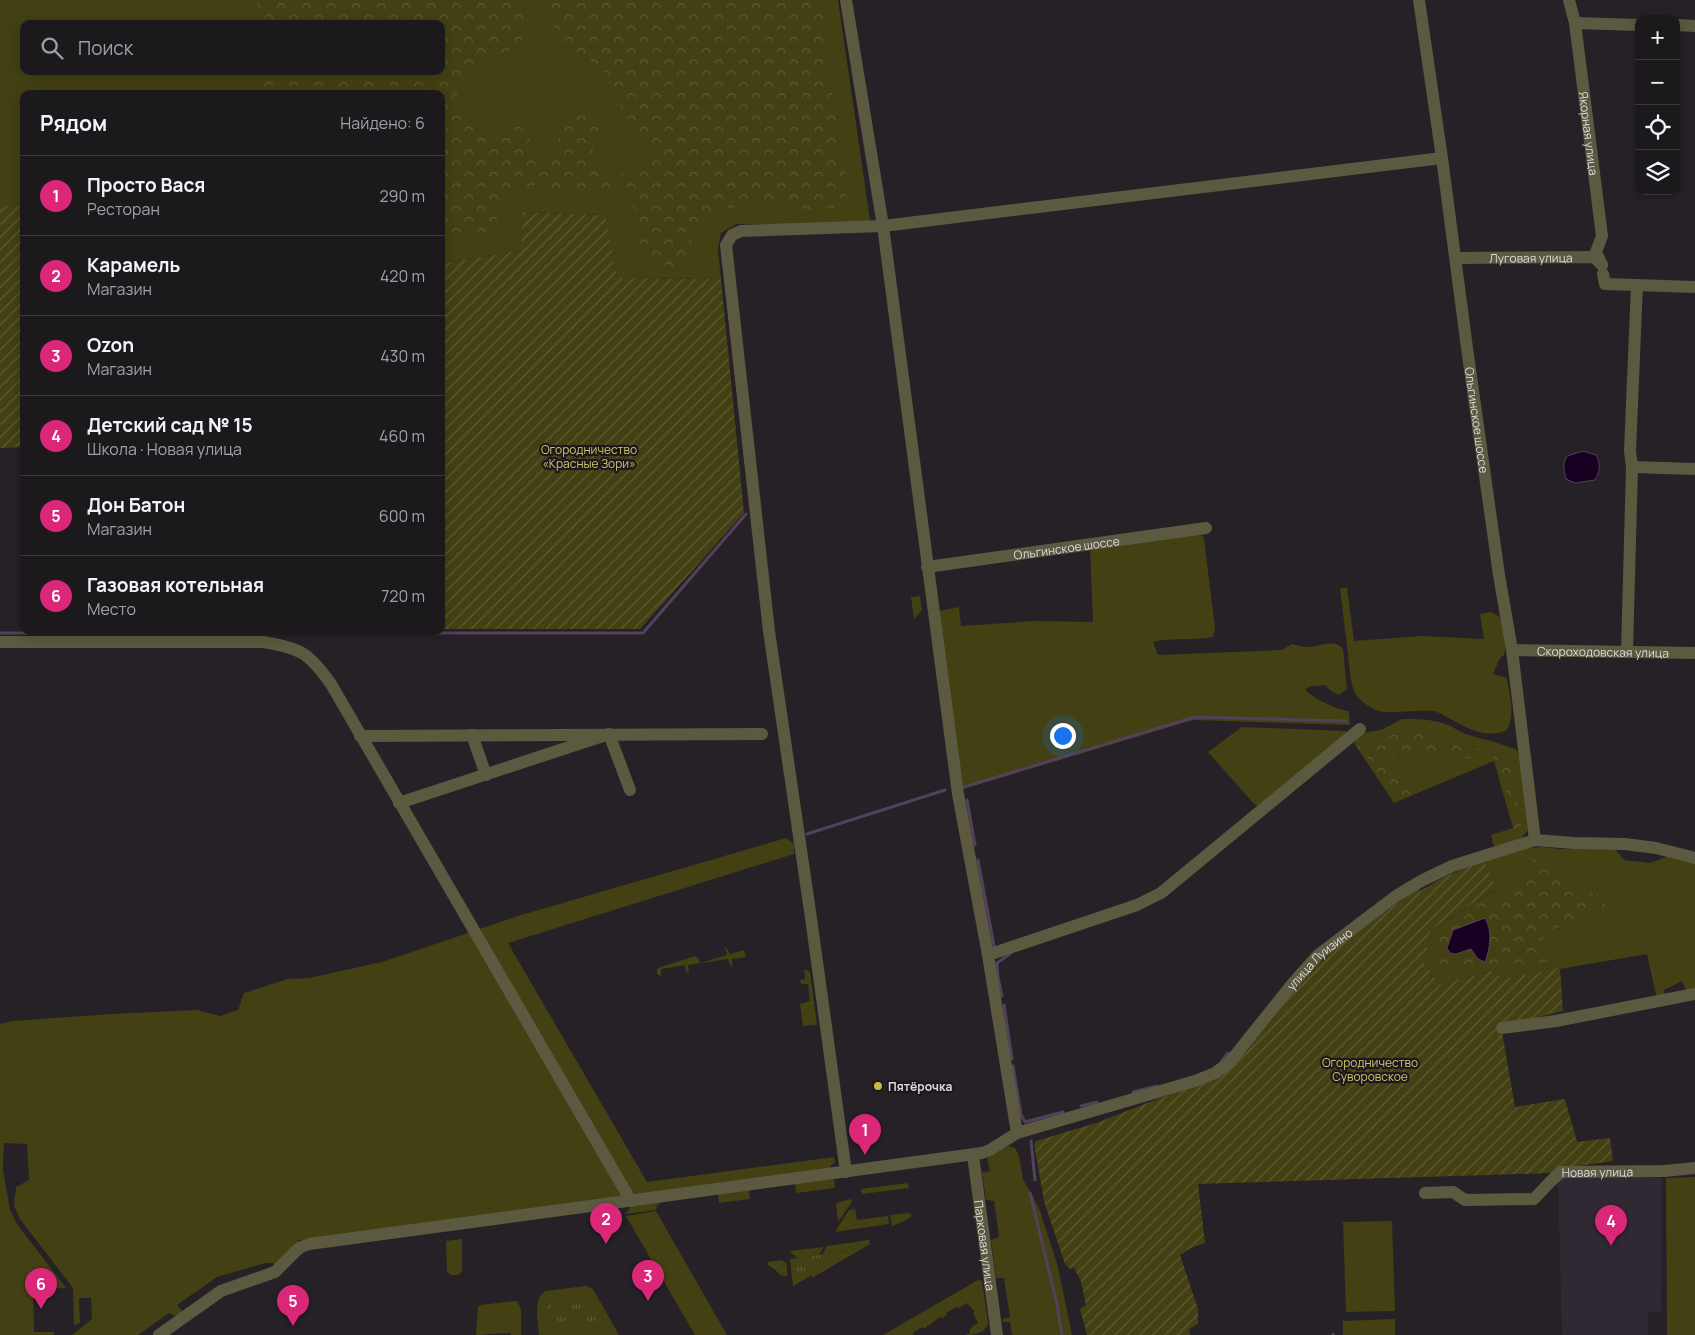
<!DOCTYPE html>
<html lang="ru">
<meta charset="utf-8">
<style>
body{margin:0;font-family:Manrope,sans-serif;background:#252226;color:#f1f3f6}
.controls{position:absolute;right:15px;top:15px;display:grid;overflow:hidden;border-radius:10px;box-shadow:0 2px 12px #0003}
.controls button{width:45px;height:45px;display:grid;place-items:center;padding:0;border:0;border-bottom:1px solid #3a383b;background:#1c191d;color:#f1f3f6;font:25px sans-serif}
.you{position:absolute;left:1062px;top:735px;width:18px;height:18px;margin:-12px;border:4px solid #fff;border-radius:50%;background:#1a73e8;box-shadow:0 0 0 8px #1a73e833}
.badge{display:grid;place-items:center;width:32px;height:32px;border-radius:50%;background:#db2777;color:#fff;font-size:16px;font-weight:700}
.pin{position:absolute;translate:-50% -41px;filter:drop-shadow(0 1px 2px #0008)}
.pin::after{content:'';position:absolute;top:26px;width:18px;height:15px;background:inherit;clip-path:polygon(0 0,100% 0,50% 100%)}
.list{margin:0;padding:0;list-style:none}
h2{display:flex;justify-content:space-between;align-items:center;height:65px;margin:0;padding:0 20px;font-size:21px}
h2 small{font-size:16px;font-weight:400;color:#a0a0a4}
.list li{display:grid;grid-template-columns:32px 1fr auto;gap:15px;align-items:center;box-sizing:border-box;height:80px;padding:0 20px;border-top:1px solid #3a383b}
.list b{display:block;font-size:19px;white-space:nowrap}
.list p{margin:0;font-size:16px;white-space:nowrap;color:#a0a0a4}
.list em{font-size:16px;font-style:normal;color:#a0a0a4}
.icon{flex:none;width:28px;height:28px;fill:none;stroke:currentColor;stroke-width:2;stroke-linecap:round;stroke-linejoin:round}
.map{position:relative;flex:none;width:1695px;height:1335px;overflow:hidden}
.search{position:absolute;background:#1c191d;box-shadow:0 2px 12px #0003;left:20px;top:20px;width:425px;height:55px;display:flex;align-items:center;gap:12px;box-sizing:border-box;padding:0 18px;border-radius:10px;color:#a0a0a4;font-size:19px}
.panel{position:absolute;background:#1c191d;box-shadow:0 2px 12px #0003;left:20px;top:90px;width:425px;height:545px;border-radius:10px}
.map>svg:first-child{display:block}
</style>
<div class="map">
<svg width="1695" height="1335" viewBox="0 0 1695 1335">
<defs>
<pattern id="forest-crowns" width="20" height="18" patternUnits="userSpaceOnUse" patternTransform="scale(1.25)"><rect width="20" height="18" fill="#434013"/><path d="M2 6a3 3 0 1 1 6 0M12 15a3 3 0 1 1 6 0" fill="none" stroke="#5e5b35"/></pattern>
<pattern id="park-tufts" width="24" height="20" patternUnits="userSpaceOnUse" patternTransform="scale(1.25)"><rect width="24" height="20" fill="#434013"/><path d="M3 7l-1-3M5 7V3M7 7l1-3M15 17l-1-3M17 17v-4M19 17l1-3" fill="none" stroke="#5e5b35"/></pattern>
<pattern id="garden-furrows" width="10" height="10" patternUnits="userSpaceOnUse" patternTransform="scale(1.25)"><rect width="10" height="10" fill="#434013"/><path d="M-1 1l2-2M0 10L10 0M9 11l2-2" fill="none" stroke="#5e5b35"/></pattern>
</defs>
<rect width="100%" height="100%" fill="#252127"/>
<path fill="#302833" d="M1566,1176L1662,1178L1661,1311L1651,1313L1648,1312V1335H1562L1558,1181Z"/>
<g fill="#434013" fill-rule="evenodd">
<path d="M0,0H838L870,220L861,226L736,224L721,233L718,249L721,279L617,278L604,215L522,212L521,250L441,264V94H24V206H0ZM24,24H441V71H24Z"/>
<path d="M1201,534L1204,539L1215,628L1213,637C1193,641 1173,637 1153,642L1158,655L1282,650L1292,644C1297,645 1302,647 1308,647C1319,647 1335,638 1343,649L1347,689L1339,695L1331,691L1325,685L1312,686L1305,689C1312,698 1337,710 1349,711L1350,725L1193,720L963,789L939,611L959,607L961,626L1036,621L1093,622L1090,547Z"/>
<path d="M1347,587L1354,641L1422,636L1484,639L1480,614L1491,612L1500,617L1506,646L1504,655L1500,658L1493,674L1507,678C1509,694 1516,715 1507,730C1482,742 1459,722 1437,712C1429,709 1397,713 1384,712C1374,711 1358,701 1354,691C1350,680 1349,666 1348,654C1345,632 1343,611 1340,589Z"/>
<path d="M920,596L922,610L914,619L911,597Z"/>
<path d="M1402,719C1418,719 1433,719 1448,725C1455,728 1461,733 1469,735C1485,740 1501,743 1517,750L1520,759L1528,830L1521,839L1494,847L1491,835L1513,828L1494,761L1394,803L1354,743C1363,728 1369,734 1383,729C1389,726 1396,722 1402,719Z"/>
<path d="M1242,727L1346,731L1348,735L1259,806L1255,805L1208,752Z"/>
<path d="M786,838L794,844V854L508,943L647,1182L834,1157L835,1163L831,1165L830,1169L299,1240L277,1267L273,1263H265L217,1277L177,1305L182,1311L177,1317L169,1313L138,1335H72L92,1319L91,1298H79L80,1323L74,1325L73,1288L20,1219L14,1206L16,1187L29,1180L27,1144L4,1143L3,1169L10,1210L17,1224L66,1288L33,1289L34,1332H54V1335H0V1024L12,1021L112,1014L196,1010L220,1016L238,1010L244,993L288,979L309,978L382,962L518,916Z"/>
<path d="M1543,847L1559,849H1615L1624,860L1650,863L1669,856L1695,862V990L1687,992L1682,981L1664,990L1665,996L1656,995L1647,954L1503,979L1491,971L1439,984L1424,963L1431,930L1495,890L1484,860L1524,848Z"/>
<path d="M726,947L730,954L744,950L746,957L732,959V966L731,967L728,959L688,965L689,973L686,972L685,965L661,969V976L657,974V969L661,967L695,956L698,958L700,963L727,955L725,948Z"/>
<path d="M804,970H807L810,972L817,1025L803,1026L800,1004L810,1001L808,984H801L800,980L805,979Z"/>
<path d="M1009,1146L1015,1148L1019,1155L1023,1180L1032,1194L1040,1211L1058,1267L1072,1335H1012L1010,1322H1002L1003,1319L1010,1317L1004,1278H996L991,1240L999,1237L994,1201L986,1200L982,1173L990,1171L987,1158Z"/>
<path d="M1695,1177V1335H1667L1666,1178Z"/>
<path d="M834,1179L835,1188L796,1193L795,1184Z"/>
<path d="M908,1183L909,1188L862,1194L861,1189Z"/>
<path d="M749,1190L750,1199L719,1203L718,1194Z"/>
<path d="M851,1199L852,1202L838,1222L836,1203Z"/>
<path d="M661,1202L657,1206L656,1210L626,1214L631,1206Z"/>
<path d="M855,1209L857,1220L888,1216L889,1224L835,1232L849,1210Z"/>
<path d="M656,1211L727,1335H695L626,1216Z"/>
<path d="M909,1213L912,1216L903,1222L892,1226L890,1215Z"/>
<path d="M1392,1221L1395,1311L1346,1312L1343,1222Z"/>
<path d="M462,1239V1272L458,1275H451L447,1272L446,1241Z"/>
<path d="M869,1240L870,1244L812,1278L811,1275L848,1254L847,1251L822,1255L827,1246Z"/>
<path d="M824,1247L819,1255L797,1258L789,1251Z"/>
<path d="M978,1280L982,1281L988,1323C986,1333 975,1335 966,1335L970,1333L969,1330L972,1328V1326L978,1323L973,1313L975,1312L967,1303L959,1308L957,1307L946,1313L947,1315L942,1318L940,1317L924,1329L923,1327L914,1332L913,1335H883Z"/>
<path d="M586,1286L593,1289L619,1335H539C538,1323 533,1299 545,1291Z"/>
<path d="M514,1301H517L521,1309V1335H511V1333L476,1335L478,1307L480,1305Z"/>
<path d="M1395,1319V1335H1343V1321Z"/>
</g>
<g fill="url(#forest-crowns)">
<path d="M253,0H524C529,11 531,19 527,30C518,55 496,52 477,65C470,70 464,78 457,84C457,115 469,122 493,137L505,130L519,126L528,135L532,148L539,158C543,156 550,154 552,150C568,127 561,108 599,117L602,132C589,152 588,163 603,181L645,167L649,154L639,128L628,119L621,107L602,68L564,45L556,33L552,19L551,0H822L825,18L823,62L838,113L835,128L836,144L848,182L846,196L837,207L823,210H807L779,205L764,206L750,204L722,210L697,223L688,251L691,264L677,269L645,259L633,251L638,221L634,208L624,196L610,191L597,190L583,194L567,193L539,183L512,194L503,204L493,228L481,235L441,240V94H261L262,83L267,71H441V24H267L257,3Z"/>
<path d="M1419,732L1435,738L1506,755L1510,762L1522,832L1517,838L1498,761L1492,756L1467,758L1445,753L1426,751L1391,758L1384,765L1388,771L1398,772L1412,778L1414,789L1407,797C1382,790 1377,771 1363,751L1358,748L1359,745L1378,737Z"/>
<path d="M1534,859L1561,867C1573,891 1579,890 1604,896L1606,906L1603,912L1576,917L1571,923L1550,930L1539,944L1533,945L1532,948C1542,948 1549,947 1553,958L1543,963L1509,967L1498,965L1483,966L1440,974L1436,973L1433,963L1436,939L1450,928L1460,915L1469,908L1497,897L1511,885L1518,883L1526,876L1531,860Z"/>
</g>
<g fill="url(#park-tufts)">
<path d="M847,1251L848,1254L793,1286L790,1259Z"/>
<path d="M782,1260L787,1264V1276L780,1275L775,1269L768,1265V1262Z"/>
<path d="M586,1293L598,1314L596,1321L553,1327L547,1323V1300L550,1298Z"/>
</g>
<g fill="url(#garden-furrows)">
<path d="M0,206H24V447L0,448Z"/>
<path d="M522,212L605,215L617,278L721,279L744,513L640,629H441V264L521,250Z"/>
<path d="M1484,860L1496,889L1431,930L1424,963L1439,984L1491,971L1503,979L1560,968L1563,1011L1501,1026L1515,1107L1565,1099L1577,1142L1610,1138L1613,1161L1563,1168L1553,1173L1198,1184L1205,1243L1191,1248L1180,1255L1198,1309V1324L1189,1329L1190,1335H1087L1080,1309L1086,1305L1081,1281L1074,1268L1070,1269L1065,1264L1044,1201L1034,1144L1036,1141L1096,1123L1155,1100L1203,1083L1257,1033L1317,965L1340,945L1418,888L1420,891L1444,877Z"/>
</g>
<g fill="#180023" stroke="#53415b">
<path d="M1583,451L1596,455C1601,464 1600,471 1595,480L1575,483L1566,479C1564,470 1562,464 1567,456Z"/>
<path d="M1485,918C1493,932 1490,948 1485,962L1478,959L1471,949L1456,954L1450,953L1447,948L1453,930Z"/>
</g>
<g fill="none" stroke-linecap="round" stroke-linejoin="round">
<g stroke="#53415b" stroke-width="3">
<path d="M0,633H643L746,514"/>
<path d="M964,787L1195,717L1346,721"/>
<path d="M967,800L975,845"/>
<path d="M807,834L945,790"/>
<path d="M978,860L994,946"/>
<path d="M1002,996L998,977L997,963L1011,953"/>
<path d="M1004,1005L1012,1059"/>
<path d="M1221,1062L1228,1053"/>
<path d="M1013,1066L1021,1115L1025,1122L1063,1112"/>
<path d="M1133,1092L1157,1086"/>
<path d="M1081,1106L1097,1102"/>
<path d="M1031,1141L1035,1180"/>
<path d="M1030,1193L1057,1304L1062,1335"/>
<path d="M1333,1334V1335"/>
</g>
<g stroke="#5b5a40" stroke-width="12">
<path d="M846,0L883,226L958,794L988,955L1017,1133"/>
<path id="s1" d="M1419,0L1442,158L1467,348L1499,575L1512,650L1535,840"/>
<path id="s2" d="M1569,0L1575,23L1602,236L1596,252L1602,265"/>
<path d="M1575,23L1639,25"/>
<path d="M1676,25L1695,26"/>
<path id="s3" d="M1456,258L1594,257L1602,265"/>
<path d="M1603,274L1605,284L1695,287"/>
<path d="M1632,467L1695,469"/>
<path id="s4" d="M927,567L1206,528"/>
<path d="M0,642H263C301,648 309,653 331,684L631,1201"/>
<path id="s5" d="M1512,650L1695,653"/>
<path d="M1627,651L1632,467L1630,451L1637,285"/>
<path d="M472,735L486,775"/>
<path d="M360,736L762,734"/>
<path d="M399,803L609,734L630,790"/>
<path d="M988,955L1137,905L1161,893L1360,729"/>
<path d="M1502,1028L1556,1021L1695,994"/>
<path id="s6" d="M973,1155L997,1335"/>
<path d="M846,1172L811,918L769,631L726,245L732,235L741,231L883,226L1442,158"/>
<path id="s7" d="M1425,1193L1453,1192L1465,1200L1534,1199L1550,1182L1561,1172L1664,1171L1695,1168"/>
<path id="s8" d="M159,1335L221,1291L275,1272L296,1251L301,1247L309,1244L982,1153L990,1150L1017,1133L1195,1081L1215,1073L1229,1063L1293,983L1318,955L1396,896L1421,881L1452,866L1535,840L1574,843L1625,844L1656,848L1695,858"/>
</g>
</g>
<circle fill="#c4bc3e" stroke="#1c181e" stroke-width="2" cx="878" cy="1086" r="5"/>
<g text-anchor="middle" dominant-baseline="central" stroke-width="4.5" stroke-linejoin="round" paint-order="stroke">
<g font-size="12" fill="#dddade" stroke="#1c181e">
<text stroke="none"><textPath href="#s2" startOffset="135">Якорная улица</textPath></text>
<text stroke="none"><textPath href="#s3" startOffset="75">Луговая улица</textPath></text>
<text stroke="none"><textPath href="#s1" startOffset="424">Ольгинское шоссе</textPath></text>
<text stroke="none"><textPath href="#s4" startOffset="141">Ольгинское шоссе</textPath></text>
<text stroke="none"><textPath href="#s5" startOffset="91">Скороходовская улица</textPath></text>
<text stroke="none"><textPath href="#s8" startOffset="1260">улица Луизино</textPath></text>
<text stroke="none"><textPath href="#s7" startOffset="186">Новая улица</textPath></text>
<text stroke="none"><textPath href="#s6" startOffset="91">Парковая улица</textPath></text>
</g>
<g font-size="12" fill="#cbc668" stroke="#1c181e">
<text x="589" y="449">Огородничество<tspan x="589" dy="14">«Красные Зори»</tspan></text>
<text x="1370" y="1062">Огородничество<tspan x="1370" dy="14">Суворовское</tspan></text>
</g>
<g font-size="12" font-weight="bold" fill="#dddade" stroke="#1c181e" text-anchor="start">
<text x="888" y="1086">Пятёрочка</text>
</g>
</g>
</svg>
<div class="controls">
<button>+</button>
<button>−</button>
<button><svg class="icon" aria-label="locate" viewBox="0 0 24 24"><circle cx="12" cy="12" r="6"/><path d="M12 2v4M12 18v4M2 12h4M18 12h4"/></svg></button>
<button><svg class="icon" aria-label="layers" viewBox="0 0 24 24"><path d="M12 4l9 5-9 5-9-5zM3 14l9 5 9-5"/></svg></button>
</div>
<div class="you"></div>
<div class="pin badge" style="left:865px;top:1155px">1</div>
<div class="pin badge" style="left:606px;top:1244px">2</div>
<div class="pin badge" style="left:648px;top:1301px">3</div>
<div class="pin badge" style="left:1611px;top:1246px">4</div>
<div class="pin badge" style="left:293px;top:1326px">5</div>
<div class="pin badge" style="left:41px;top:1309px">6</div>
<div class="search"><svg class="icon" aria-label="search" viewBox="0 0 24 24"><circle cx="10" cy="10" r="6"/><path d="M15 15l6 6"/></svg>Поиск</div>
<section class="panel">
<h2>Рядом<small>Найдено: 6</small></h2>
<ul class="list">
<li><span class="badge">1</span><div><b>Просто Вася</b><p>Ресторан</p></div><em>290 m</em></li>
<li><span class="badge">2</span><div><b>Карамель</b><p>Магазин</p></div><em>420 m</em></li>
<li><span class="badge">3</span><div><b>Ozon</b><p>Магазин</p></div><em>430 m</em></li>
<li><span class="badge">4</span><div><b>Детский сад № 15</b><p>Школа · Новая улица</p></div><em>460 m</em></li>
<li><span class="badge">5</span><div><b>Дон Батон</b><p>Магазин</p></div><em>600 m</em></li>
<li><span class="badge">6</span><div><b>Газовая котельная</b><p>Место</p></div><em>720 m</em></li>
</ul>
</section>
</div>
